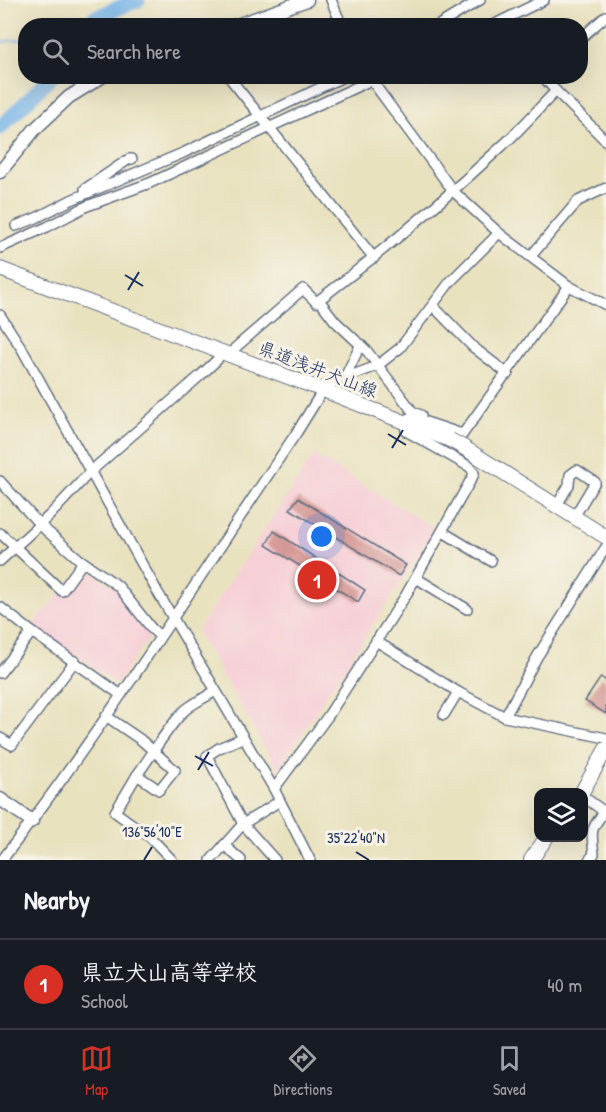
<!DOCTYPE html>
<meta charset="utf-8">
<style>
body{margin:0;font-family:"Patrick Hand","Klee One",sans-serif;background:#20242c;color:#f1f3f6}
.controls{position:absolute;right:18px;bottom:18px;display:grid;overflow:hidden;border-radius:12px;box-shadow:0 6px 24px #0002}
.controls button{width:54px;height:54px;display:grid;place-items:center;padding:0;border:0;border-bottom:2px solid #363941;background:#171b24;color:#f1f3f6;font:30px sans-serif}
.you{position:absolute;left:322px;top:537px;width:21px;height:21px;margin:-15px;border:4px solid #fff;border-radius:50%;background:#1a73e8;box-shadow:0 0 0 9px #1a73e833}
.badge{display:grid;place-items:center;width:39px;height:39px;border-radius:50%;background:#d93025;color:#fff;font-size:20px;font-weight:700}
.pin{position:absolute;translate:-50% -50%;border:3px solid #fff;box-shadow:0 2px 6px #0006}
.list{margin:0;padding:0;list-style:none}
h2{display:flex;justify-content:space-between;align-items:center;height:78px;margin:0;padding:0 24px;font-size:26px}
h2 small{font-size:20px;font-weight:400;color:#9ea1a6}
.list li{display:grid;grid-template-columns:39px 1fr auto;gap:18px;align-items:center;box-sizing:border-box;height:90px;padding:0 24px;border-top:2px solid #363941}
.list b{display:block;font-size:22px;white-space:nowrap}
.list p{margin:0;font-size:20px;white-space:nowrap;color:#9ea1a6}
.list em{font-size:20px;font-style:normal;color:#9ea1a6}
.icon{flex:none;width:33px;height:33px;fill:none;stroke:currentColor;stroke-width:2;stroke-linecap:round;stroke-linejoin:round}
.map{position:relative;flex:none;width:606px;height:860px;overflow:hidden}
.search{position:absolute;background:#171b24;box-shadow:0 6px 24px #0002;left:18px;right:18px;top:18px;height:66px;display:flex;align-items:center;gap:15px;box-sizing:border-box;padding:0 21px;border-radius:24px;color:#9ea1a6;font-size:22px}
.sheet{height:168px;background:#171b24}
nav{display:flex;justify-content:space-around;align-items:center;box-sizing:border-box;height:84px;border-top:2px solid #363941;background:#171b24;font-size:16px;color:#9ea1a6}
nav a{display:grid;justify-items:center;gap:3px}
nav .on{color:#d93025}
.map>svg:first-child{display:block}
</style>
<div class="map">
<svg width="606" height="860" viewBox="0 0 606 860">
<rect width="100%" height="100%" fill="#f7f3e8"/>
<filter id="ink" filterUnits="userSpaceOnUse"><feTurbulence type="fractalNoise" baseFrequency=".0167" numOctaves="2"/><feDisplacementMap in="SourceGraphic" scale="12" xChannelSelector="R" yChannelSelector="G"/><feConvolveMatrix kernelMatrix="1 2 1 2 8 2 1 2 1" color-interpolation-filters="sRGB"/></filter>
<filter id="wash" filterUnits="userSpaceOnUse"><feTurbulence type="fractalNoise" baseFrequency=".008" numOctaves="4" result="noise"/><feDisplacementMap in="SourceGraphic" scale="24" xChannelSelector="R" yChannelSelector="G"/><feGaussianBlur stdDeviation="1.35" result="paint"/><feColorMatrix in="noise" values="0 0 0 0 0 0 0 0 0 0 0 0 0 0 0 0 0 1.4 0 .05"/><feComposite in="paint" operator="in"/></filter>
<g filter="url(#wash)">
<rect width="100%" height="100%" fill="#e9e2bf"/>
<g fill="#f6cfd7">
<path d="M314,455L436,529L278,770L197,631Z"/>
<path d="M85,567L119,591L151,635L117,684L32,626Z"/>
</g>
<g fill="none" stroke-linecap="round" stroke-linejoin="round">
<g stroke="#75b2e7" stroke-width="2">
<path d="M78,26L94,18"/>
<path d="M0,42L26,39"/>
</g>
<g stroke="#75b2e7" stroke-width="15">
<path d="M91,26L94,18L138,0"/>
<path d="M0,128L52,76"/>
</g>
</g>
<g id="blocks">
<g fill="#d49895">
<path d="M298,498L406,565L399,576L290,509Z"/>
<path d="M274,531L365,590L358,602L266,545Z"/>
<path d="M601,677L606,681V714L585,701Z"/>
</g>
</g>
</g>
<g filter="url(#ink)">
<use href="#blocks" fill-opacity="0" stroke="#636e80" stroke-width="1.5"/>
<g fill="none" stroke-linecap="round" stroke-linejoin="round">
<defs>
<g id="minor">
<path d="M331,0L342,26"/>
<path d="M437,26L480,0"/>
<path d="M491,26L544,0"/>
<path d="M580,39L606,16"/>
<path d="M228,76L374,258"/>
<path d="M369,77L453,191L499,233L569,286L606,305"/>
<path d="M556,91L606,141"/>
<path d="M86,192L85,189L129,159H132"/>
<path d="M16,226L36,218L71,200L183,153L345,76"/>
<path d="M0,248L47,227L87,206L150,183L380,76"/>
<path d="M531,256L578,201L606,188"/>
<path d="M319,300C382,252 443,201 501,147C520,130 537,110 556,91L542,76"/>
<path d="M433,306L473,347L508,374"/>
<path d="M0,315L22,349L157,591L274,789L310,860"/>
<path d="M231,356L235,348L303,289L316,302L319,300L335,321L367,351L413,412L421,415"/>
<path d="M345,377L361,344"/>
<path d="M460,438L569,286"/>
<path d="M0,481L40,525L79,559L118,586L152,629L160,636"/>
<path d="M557,505L569,485L570,475L577,470L595,482L574,517"/>
<path d="M443,532L491,561"/>
<path d="M0,533L62,591L83,562"/>
<path d="M0,561L51,514L90,472L201,375L217,360L221,352"/>
<path d="M416,578L467,609"/>
<path d="M0,607L32,632L121,695"/>
<path d="M376,641L458,692L505,717L606,738"/>
<path d="M0,673L32,632"/>
<path d="M444,715L458,692"/>
<path d="M106,716L141,740L175,770L159,790L137,775C152,755 165,731 183,712C191,704 205,698 215,691"/>
<path d="M505,717L537,657L606,547"/>
<path d="M0,738L12,745L75,661"/>
<path d="M242,738L219,748L207,756L243,824L275,860"/>
<path d="M137,775L115,812L150,837L172,860"/>
<path d="M274,789L328,716L406,595L473,476L474,473L470,467L406,431L405,421L411,417L462,434"/>
<path d="M584,797L606,813"/>
<path d="M224,845L241,860"/>
<path d="M2,860C108,723 200,575 297,432L323,390L334,382L377,366L400,348L450,282L499,233"/>
<path d="M211,860L243,824L278,802"/>
<path d="M589,860L594,854C591,831 590,830 604,812"/>
</g>
<g id="tertiary">
<path d="M234,26L307,0"/>
<path d="M0,172L35,129L69,97L103,76"/>
<path d="M0,799L32,821"/>
</g>
<g id="secondary">
<path d="M0,269L323,390L450,440"/>
<path d="M463,447L606,537"/>
<path d="M582,792L606,749"/>
<path d="M531,860L546,838"/>
</g>
</defs>
<use href="#minor" stroke="#636e80" stroke-width="12"/>
<use href="#tertiary" stroke="#636e80" stroke-width="15"/>
<use href="#secondary" stroke="#636e80" stroke-width="16"/>
<use href="#minor" stroke="#fff" stroke-width="9"/>
<use href="#tertiary" stroke="#fff" stroke-width="12"/>
<use href="#secondary" stroke="#fff" stroke-width="14"/>
<defs>
<path id="secondary-bridge" d="M450,440L463,447"/>
</defs>
<use href="#secondary-bridge" stroke="#636e80" stroke-width="16" stroke-linecap="butt"/>
<use href="#secondary-bridge" stroke="#fff" stroke-width="14"/>
</g>
</g>
<path fill="none" stroke="#1b2f5e" stroke-width="2" d="M125,275L143,286M128,290L139,272M388,434L406,445M392,448L403,430M195,756L213,766M198,770L209,752M356,852L369,860M144,860L152,847"/>
<g text-anchor="middle" dominant-baseline="central" stroke-width="6" stroke-linejoin="round" paint-order="stroke">
<g font-size="18" fill="#1b2f5e" stroke="#f7f3e8">
<text transform="translate(318 369) rotate(21)">県道浅井犬山線</text>
</g>
</g>
<g font-size="15" text-anchor="middle" fill="#1b2f5e" stroke="#f7f3e8" stroke-width="6" stroke-linejoin="round" paint-order="stroke">
<text x="152" y="837">136°56'10"E</text>
<text x="356" y="843">35°22'40"N</text>
</g>
</svg>
<div class="controls">
<button><svg class="icon" aria-label="layers" viewBox="0 0 24 24"><path d="M12 4l9 5-9 5-9-5zM3 14l9 5 9-5"/></svg></button>
</div>
<div class="you"></div>
<div class="pin badge" style="left:317px;top:580px">1</div>
<div class="search"><svg class="icon" aria-label="search" viewBox="0 0 24 24"><circle cx="10" cy="10" r="6"/><path d="M15 15l6 6"/></svg>Search here</div>
</div>
<section class="sheet">
<h2>Nearby<small></small></h2>
<ul class="list">
<li><span class="badge">1</span><div><b>県立犬山高等学校</b><p>School</p></div><em>40 m</em></li>
</ul>
</section>
<nav>
<a class="on"><svg class="icon" aria-label="map" viewBox="0 0 24 24"><path d="M3 6l6-2 6 2 6-2v14l-6 2-6-2-6 2zM9 4v14M15 6v14"/></svg>Map</a>
<a><svg class="icon" aria-label="directions" viewBox="0 0 24 24"><path d="M12 3l9 9-9 9-9-9zM9 14v-3h6M13 9l2 2-2 2"/></svg>Directions</a>
<a><svg class="icon" aria-label="saved" viewBox="0 0 24 24"><path d="M7 4h10v16l-5-4-5 4z"/></svg>Saved</a>
</nav>
